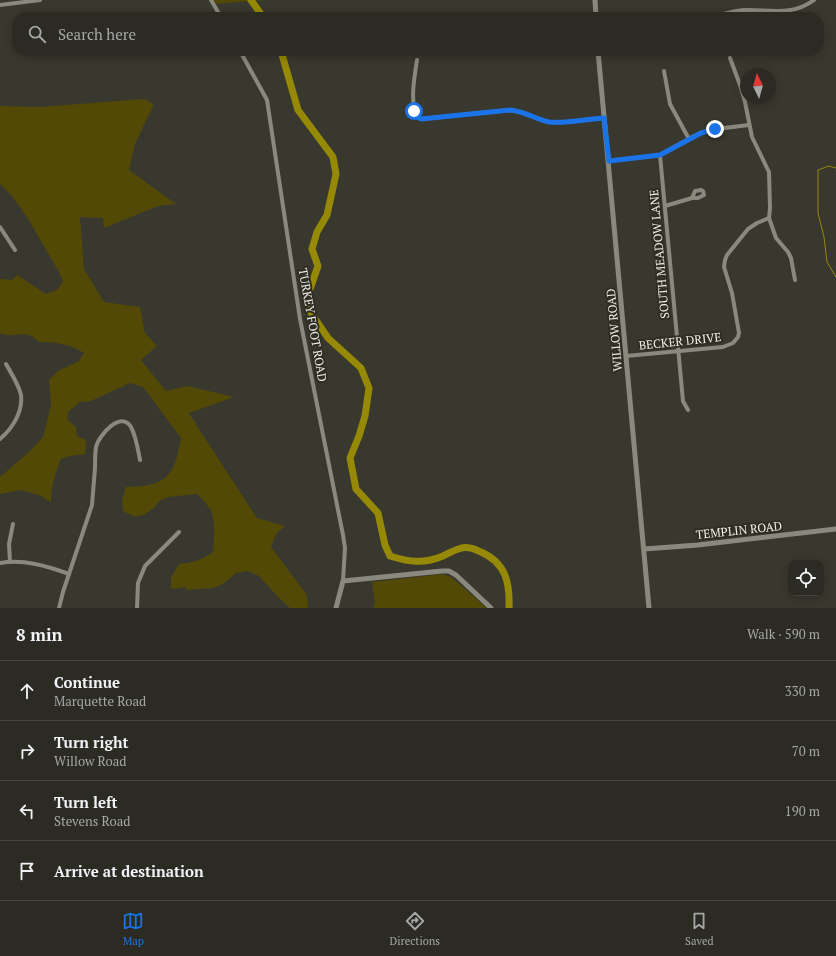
<!DOCTYPE html>
<meta charset="utf-8">
<style>
body{margin:0;font-family:"PT Serif",serif;background:#33322b;color:#f1f3f6}
.controls{position:absolute;right:12px;bottom:12px;display:grid;overflow:hidden;border-radius:8px;box-shadow:0 2px 10px #0003}
.controls button{width:36px;height:36px;display:grid;place-items:center;padding:0;border:0;border-bottom:1px solid #474641;background:#2b2a23;color:#f1f3f6;font:20px sans-serif}
.compass{position:absolute;left:740px;top:68px;width:36px;height:36px;border-radius:50%;background:#2b2a23;box-shadow:0 2px 10px #0003;rotate:355deg}
.stop{position:absolute;width:12px;height:12px;margin:-9px;border:3px solid #1a73e8;border-radius:50%;background:#fff}
.stop.end{background:#1a73e8;border-color:#fff;box-shadow:0 1px 4px #0008}
.list{margin:0;padding:0;list-style:none}
h2{display:flex;justify-content:space-between;align-items:center;height:52px;margin:0;padding:0 16px;font-size:17px}
h2 small{font-size:13px;font-weight:400;color:#a6a7a6}
.list li{display:grid;grid-template-columns:26px 1fr auto;gap:12px;align-items:center;box-sizing:border-box;height:60px;padding:0 16px;border-top:1px solid #474641}
.list b{display:block;font-size:15px;white-space:nowrap}
.list p{margin:0;font-size:13px;white-space:nowrap;color:#a6a7a6}
.list em{font-size:13px;font-style:normal;color:#a6a7a6}
.icon{flex:none;width:22px;height:22px;fill:none;stroke:currentColor;stroke-width:2;stroke-linecap:round;stroke-linejoin:round}
.map{position:relative;flex:none;width:836px;height:608px;overflow:hidden}
.search{position:absolute;background:#2b2a23;box-shadow:0 2px 10px #0003;left:12px;right:12px;top:12px;height:44px;display:flex;align-items:center;gap:10px;box-sizing:border-box;padding:0 14px;border-radius:16px;color:#a6a7a6;font-size:15px}
.sheet{height:292px;background:#2b2a23}
nav{display:flex;justify-content:space-around;align-items:center;box-sizing:border-box;height:56px;border-top:1px solid #474641;background:#2b2a23;font-size:11px;color:#a6a7a6}
nav a{display:grid;justify-items:center;gap:2px}
nav .on{color:#1a73e8}
.map>svg:first-child{display:block}
</style>
<div class="map">
<svg width="836" height="608" viewBox="0 0 836 608">
<rect width="100%" height="100%" fill="#39382f"/>
<g fill="#514905">
<path d="M211,0H264L214,4Z"/>
<path d="M144,99L154,104L135,144L129,170L176,204L158,206L104,228L103,218L80,217L84,269L104,302L140,307L145,333L157,346L141,360L166,391L187,386L234,397L189,413L210,446L257,518L285,526L276,534L271,547L307,595L308,608H290L278,597L259,576L248,571L236,573L223,584L213,588L186,590V587L171,589V578L179,564C192,563 202,560 213,552C214,540 216,519 210,509C207,504 202,499 197,494L168,497L159,501L155,507L145,514L135,517L123,511L122,500L126,487C167,486 174,477 181,438L143,387L130,383L91,401L80,402L69,411L67,419L76,427L77,436L86,440L85,454L70,456L61,459C55,474 51,486 51,502L39,495L21,490L0,494V477L30,451L43,437L51,405L49,380L58,371L79,361L84,353C70,344 56,342 39,342C25,327 14,340 0,333V279L12,280L17,275L46,294L58,289L63,281C57,267 49,255 42,243C30,222 18,200 0,184V106L40,107Z"/>
<path d="M442,574L451,577L487,608H373L375,603L372,582Z"/>
</g>
<g fill="none" stroke-linecap="round" stroke-linejoin="round">
<path stroke="#968905" stroke-width="1" d="M836,168L829,166L818,170V213L824,237L827,262L836,277"/>
<g stroke="#968905" stroke-width="7">
<path d="M251,0L263,17"/>
<path d="M281,51L298,110L333,157L336,174L327,215L317,232L312,249L318,266L309,292L311,313L328,338L361,368L369,388L365,416L359,436L350,458L356,489L378,513L385,545L390,556C409,562 424,564 443,556C452,552 460,546 470,548C473,548 478,551 481,552C506,563 510,583 509,608"/>
</g>
<g stroke="#8a897e" stroke-width="4">
<path d="M211,0L221,17"/>
<path d="M0,5L40,0"/>
<path d="M713,17C724,14 735,10 747,10C771,10 793,16 814,0"/>
<path d="M240,51L267,100L300,319L343,535L345,548L343,581"/>
<path d="M417,60C414,79 411,97 415,116L421,119L510,110C524,111 535,119 549,122C565,124 587,119 604,118"/>
<path d="M664,71L670,104L689,139"/>
<path d="M660,155L683,401L688,410"/>
<path d="M609,161L660,155L694,136L708,130L749,125"/>
<path d="M665,206L692,198H698L704,195L703,191L701,190L695,191L692,198"/>
<path d="M769,218L776,238L788,252L791,258L795,280"/>
<path d="M0,227L15,250"/>
<path d="M626,356L723,347L733,343L738,337L739,333L732,293L724,267L725,260L727,255L748,229L757,223L769,218L770,208L769,172L752,137L745,102L740,85L730,58"/>
<path d="M0,439C12,429 23,412 21,395C19,385 11,373 6,364"/>
<path d="M10,562L9,544L13,524"/>
<path d="M0,563C24,559 47,566 69,574"/>
<path d="M59,608L63,592L92,505C93,493 94,481 95,468C95,461 95,454 96,447C99,435 121,410 131,427C136,436 138,450 140,460"/>
<path d="M137,608L138,583L145,566L179,532"/>
</g>
<g stroke="#8a897e" stroke-width="5">
<path d="M595,0L596,17"/>
<path d="M598,51L649,608"/>
<path d="M644,549L698,545L836,529"/>
<path d="M336,608L343,581L442,571H449L456,575L491,608"/>
</g>
</g>
<g fill="none" stroke-linecap="round" stroke-linejoin="round">
<path stroke="#1a73e8" stroke-width="5" d="M414,111L415,116L421,119L510,110C524,111 535,119 549,122C565,124 587,119 604,118L609,161L660,155L701,133L715,129"/>
</g>
<g text-anchor="middle" dominant-baseline="central" stroke-width="4" stroke-linejoin="round" paint-order="stroke">
<g font-size="12" fill="#f0f0ea" stroke="#2f2e25">
<text transform="translate(659 254) rotate(-95)">SOUTH MEADOW LANE</text>
<text transform="translate(313 325) rotate(80)">TURKEY FOOT ROAD</text>
<text transform="translate(614 330) rotate(-95)">WILLOW ROAD</text>
<text transform="translate(680 341) rotate(-6)">BECKER DRIVE</text>
<text transform="translate(739 530) rotate(-6)">TEMPLIN ROAD</text>
</g>
</g>
</svg>
<div class="controls">
<button><svg class="icon" aria-label="locate" viewBox="0 0 24 24"><circle cx="12" cy="12" r="6"/><path d="M12 2v4M12 18v4M2 12h4M18 12h4"/></svg></button>
</div>
<svg class="compass" viewBox="-18 -18 36 36"><path d="M0-13l5 13h-10z" fill="#e53935"/><path d="M0 13l5-13h-10z" fill="#a6a7a6"/></svg>
<div class="stop" style="left:414px;top:111px"></div>
<div class="stop end" style="left:715px;top:129px"></div>
<div class="search"><svg class="icon" aria-label="search" viewBox="0 0 24 24"><circle cx="10" cy="10" r="6"/><path d="M15 15l6 6"/></svg>Search here</div>
</div>
<section class="sheet">
<h2>8 min<small>Walk · 590 m</small></h2>
<ul class="list">
<li><svg class="icon" aria-label="ahead" viewBox="0 0 24 24"><path d="M12 20V5M6 11l6-6 6 6"/></svg><div><b>Continue</b><p>Marquette Road</p></div><em>330 m</em></li>
<li><svg class="icon" aria-label="right" viewBox="0 0 24 24"><path d="M7 20v-9h11M14 6l5 5-5 5"/></svg><div><b>Turn right</b><p>Willow Road</p></div><em>70 m</em></li>
<li><svg class="icon" aria-label="left" viewBox="0 0 24 24"><path d="M17 20v-9H6M10 6l-5 5 5 5"/></svg><div><b>Turn left</b><p>Stevens Road</p></div><em>190 m</em></li>
<li><svg class="icon" aria-label="arrive" viewBox="0 0 24 24"><path d="M6 21V4h12l-3 4 3 4H6"/></svg><div><b>Arrive at destination</b></div></li>
</ul>
</section>
<nav>
<a class="on"><svg class="icon" aria-label="map" viewBox="0 0 24 24"><path d="M3 6l6-2 6 2 6-2v14l-6 2-6-2-6 2zM9 4v14M15 6v14"/></svg>Map</a>
<a><svg class="icon" aria-label="directions" viewBox="0 0 24 24"><path d="M12 3l9 9-9 9-9-9zM9 14v-3h6M13 9l2 2-2 2"/></svg>Directions</a>
<a><svg class="icon" aria-label="saved" viewBox="0 0 24 24"><path d="M7 4h10v16l-5-4-5 4z"/></svg>Saved</a>
</nav>
